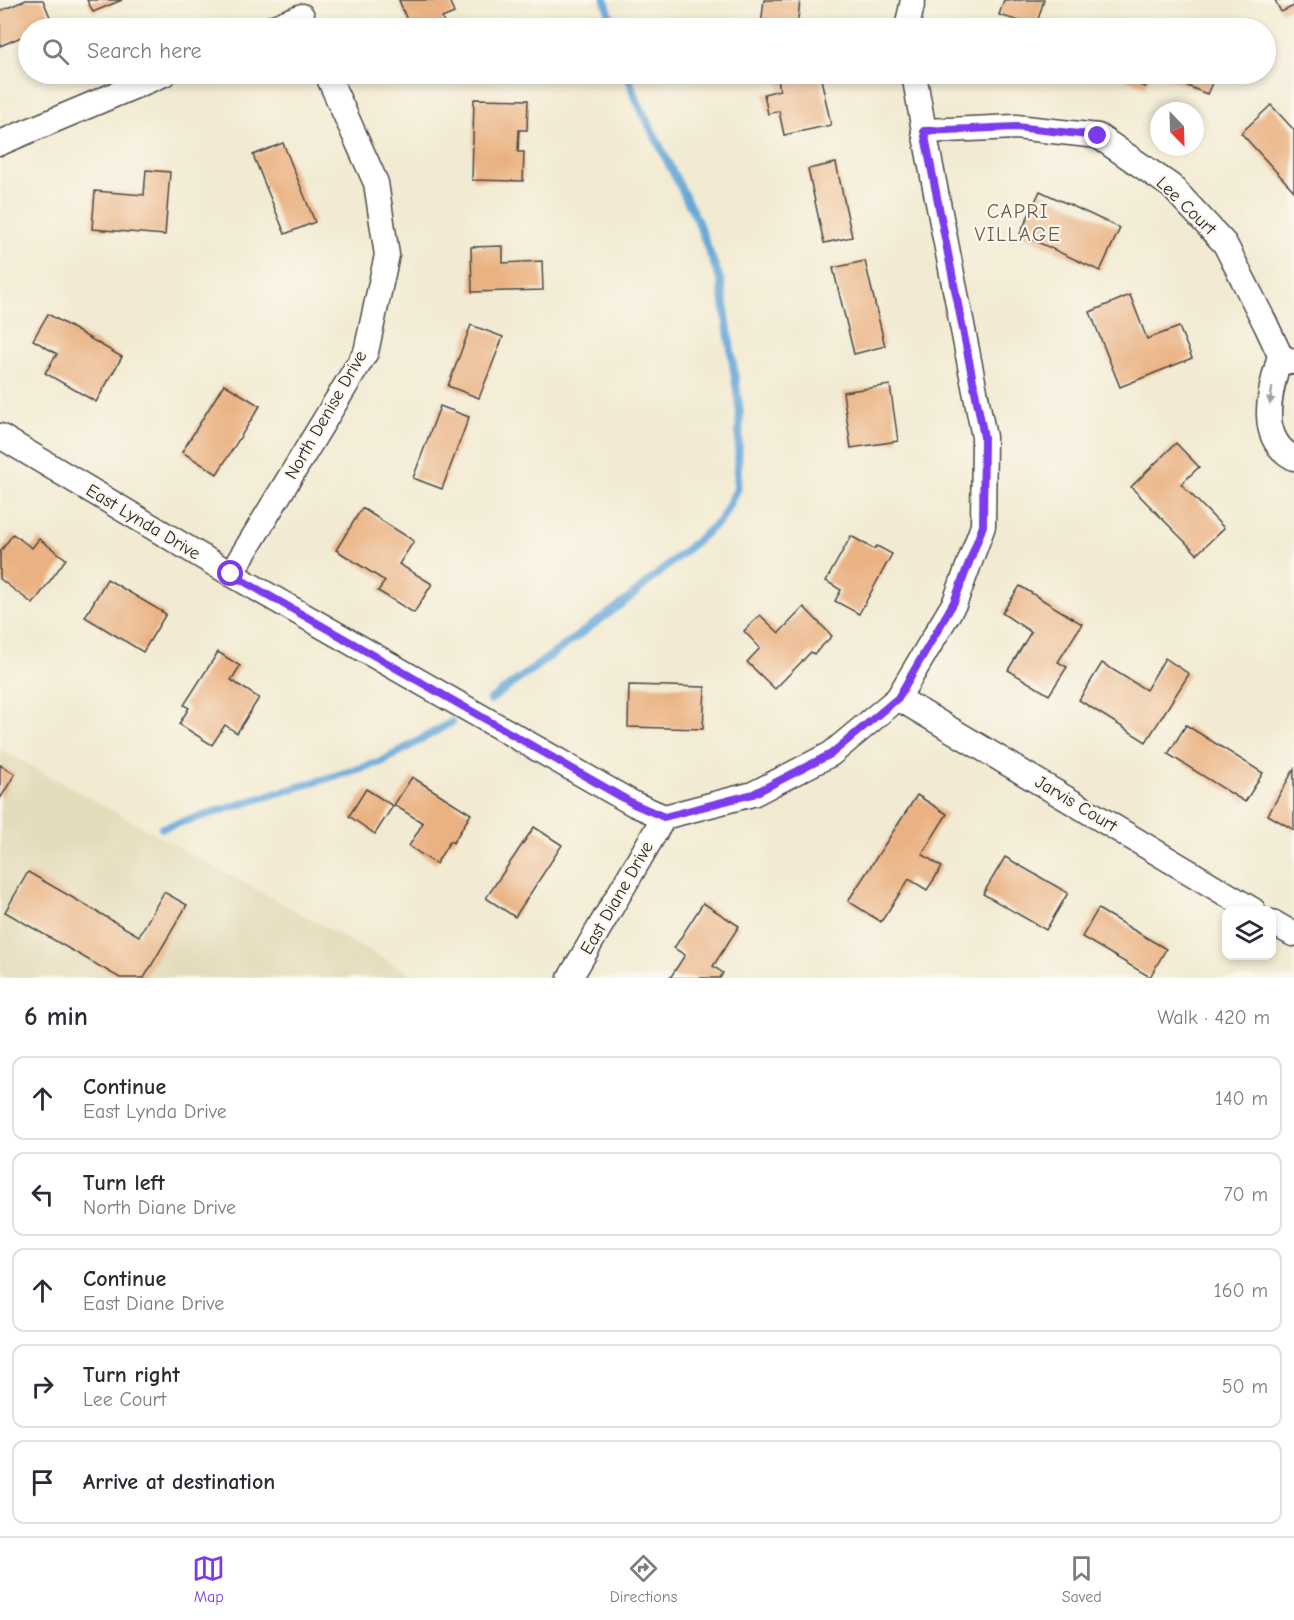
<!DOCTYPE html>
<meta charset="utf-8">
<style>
body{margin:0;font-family:"Comic Neue",sans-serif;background:#f2f2f3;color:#2b2b33}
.controls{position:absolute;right:18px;bottom:18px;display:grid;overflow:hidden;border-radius:12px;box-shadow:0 3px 9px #0003}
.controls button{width:54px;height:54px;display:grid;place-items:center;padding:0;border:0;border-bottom:2px solid #e1e1e2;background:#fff;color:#2b2b33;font:30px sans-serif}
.compass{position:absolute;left:1150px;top:102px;width:54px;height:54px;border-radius:50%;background:#fff;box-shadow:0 3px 9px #0003;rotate:157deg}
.stop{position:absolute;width:18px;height:18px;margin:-14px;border:4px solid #7c3aed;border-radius:50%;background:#fff}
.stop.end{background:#7c3aed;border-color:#fff;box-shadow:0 2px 6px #0008}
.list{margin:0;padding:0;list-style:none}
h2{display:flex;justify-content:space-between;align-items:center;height:78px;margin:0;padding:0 24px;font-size:26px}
h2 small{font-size:20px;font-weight:400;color:#7c7c81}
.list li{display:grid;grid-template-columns:39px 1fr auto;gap:18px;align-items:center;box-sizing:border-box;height:84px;margin:0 12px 12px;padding:0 12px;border:2px solid #e1e1e2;border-radius:12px}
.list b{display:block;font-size:22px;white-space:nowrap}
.list p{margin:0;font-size:20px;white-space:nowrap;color:#7c7c81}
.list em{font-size:20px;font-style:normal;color:#7c7c81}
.icon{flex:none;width:33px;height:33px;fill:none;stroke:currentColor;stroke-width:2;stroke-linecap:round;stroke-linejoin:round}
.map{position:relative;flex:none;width:1294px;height:978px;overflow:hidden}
.search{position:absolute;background:#fff;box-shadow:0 3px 9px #0003;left:18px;right:18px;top:18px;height:66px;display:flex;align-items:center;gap:15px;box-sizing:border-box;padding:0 21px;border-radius:33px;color:#7c7c81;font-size:22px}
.sheet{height:558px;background:#fff}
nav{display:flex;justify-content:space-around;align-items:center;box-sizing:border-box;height:84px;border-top:2px solid #e1e1e2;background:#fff;font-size:16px;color:#7c7c81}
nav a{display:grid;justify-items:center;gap:3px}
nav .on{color:#7c3aed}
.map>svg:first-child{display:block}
</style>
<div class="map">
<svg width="1294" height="978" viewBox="0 0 1294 978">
<rect width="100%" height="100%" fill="#fbf7ec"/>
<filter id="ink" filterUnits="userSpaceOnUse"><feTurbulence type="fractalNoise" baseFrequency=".0167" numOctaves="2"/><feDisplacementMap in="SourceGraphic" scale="12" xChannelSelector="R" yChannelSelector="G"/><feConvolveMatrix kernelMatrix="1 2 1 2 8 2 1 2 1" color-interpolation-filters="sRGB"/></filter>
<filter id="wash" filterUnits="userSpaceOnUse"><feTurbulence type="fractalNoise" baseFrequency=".008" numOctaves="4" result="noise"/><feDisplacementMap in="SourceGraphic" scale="24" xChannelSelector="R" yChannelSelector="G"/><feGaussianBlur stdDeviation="1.35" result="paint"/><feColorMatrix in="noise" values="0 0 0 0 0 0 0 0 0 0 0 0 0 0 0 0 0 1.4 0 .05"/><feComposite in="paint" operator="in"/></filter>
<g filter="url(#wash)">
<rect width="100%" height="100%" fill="#f2ead2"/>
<path fill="#e3dbba" d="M0,749L418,978H0Z"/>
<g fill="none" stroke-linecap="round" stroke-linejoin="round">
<g stroke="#66a7d9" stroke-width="8">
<path d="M605,0L614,28"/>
<path d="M490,700L627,600L721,520L737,489L740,412L721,282L697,220L634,95L628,74"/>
<path d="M162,828L381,762L452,722"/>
</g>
</g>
<g id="blocks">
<g fill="#eab283">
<path d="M26,0H43L53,24L43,28H28V34L0,46V11Z"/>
<path d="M87,0H122L93,12Z"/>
<path d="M399,0H449L454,13L442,18L446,28H410Z"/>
<path d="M764,0H800L797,28L761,26Z"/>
<path d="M1004,0H1044L1036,26L999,15Z"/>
<path d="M1275,0H1294V6L1281,12Z"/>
<path d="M777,74H820L831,125L784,135L779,111L768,114L764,94L780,90Z"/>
<path d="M1121,74H1151L1145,87L1120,77Z"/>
<path d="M1158,74H1216L1207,94Z"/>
<path d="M474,99L528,100L527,130H519L518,152H524L523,181L472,180Z"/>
<path d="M1271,105L1294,130V191L1241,133Z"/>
<path d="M283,143L315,222L285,234L253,155Z"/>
<path d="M836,163L852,237L824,243L808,169Z"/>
<path d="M146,170L170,172L165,235L92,229L95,191L144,195Z"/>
<path d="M1040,191L1120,228L1100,271L1020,234Z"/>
<path d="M503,246V263L542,261L543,290L472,292L471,247Z"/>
<path d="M865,261L885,346L854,354L833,268Z"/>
<path d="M1130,295L1147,339L1179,327L1192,358L1120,387L1090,312Z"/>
<path d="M48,314L122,357L96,402L45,373L57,354L33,340Z"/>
<path d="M471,325L503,337L479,398L448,386Z"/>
<path d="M224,384L260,406L217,474L182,452Z"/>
<path d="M890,385L898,441L851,448L843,392Z"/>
<path d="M440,406L469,417L442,489L413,478Z"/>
<path d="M1176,443L1199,467L1181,484L1224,528L1197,554L1131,487Z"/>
<path d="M362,508L414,541L399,564L432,584L414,613L378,591L385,581L336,550Z"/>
<path d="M13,534L32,548L39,539L66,559L33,604L0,579V552Z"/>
<path d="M851,536L874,549L877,546L892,554L859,614L835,601L841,590L826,581Z"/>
<path d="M107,579L166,614L143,652L85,617Z"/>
<path d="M1020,586L1082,624L1058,662L1067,667L1049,695L1008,670L1031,632L1002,613Z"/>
<path d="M804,607L832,636L814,654L811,652L775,689L747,662L760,648L744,631L760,615L779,633Z"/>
<path d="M218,652L240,666L231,680L259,698L237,733L225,725L212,745L179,724L189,708L184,705Z"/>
<path d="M1165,658L1189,674L1146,742L1079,700L1102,663L1146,690Z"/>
<path d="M629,685L705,687L703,729L628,727Z"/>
<path d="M1186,725L1263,773L1245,802L1168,754Z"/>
<path d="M0,765L15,774L0,799Z"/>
<path d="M1294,769V830L1268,815Z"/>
<path d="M412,777L471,814L453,843L450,841L436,864L409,846L423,823L394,805Z"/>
<path d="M366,789L393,806L375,834L349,816Z"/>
<path d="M917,795L947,814L922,854L942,867L927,890L909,879L881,922L848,901Z"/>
<path d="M534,827L562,845L515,917L486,898Z"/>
<path d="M1005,857L1068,893L1046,930L983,894Z"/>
<path d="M28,872L139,936L164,892L187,905L144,978H120L5,912Z"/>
<path d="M703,903L739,926L713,966L723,973L720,978H670L685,955L674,948Z"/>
<path d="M1098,909L1166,949L1150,977L1082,937Z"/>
</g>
</g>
</g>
<g filter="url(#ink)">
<use href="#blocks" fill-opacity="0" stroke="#494844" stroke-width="1.5"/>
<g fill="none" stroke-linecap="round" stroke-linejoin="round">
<defs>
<g id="minor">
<path d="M271,28L302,16"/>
<path d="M907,28L913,0"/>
<path d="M924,131L1016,127L1098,136L1171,186L1225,244L1266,325L1280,355"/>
<path d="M0,143L164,74"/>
<path d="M1292,362L1280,355C1271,390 1255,438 1294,458"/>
<path d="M0,436L231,574L634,804L664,817"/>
<path d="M231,574L366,352L387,255L376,183L327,74"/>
<path d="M898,698L1253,910"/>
<path d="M664,817L753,794L831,754L898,698L955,602L983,526L984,437L924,131L914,74"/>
<path d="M1272,922L1293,934"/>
<path d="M570,978L664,817"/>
</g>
</defs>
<use href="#minor" stroke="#494844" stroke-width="27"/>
<use href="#minor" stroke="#fff" stroke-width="24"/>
</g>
<defs><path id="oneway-solid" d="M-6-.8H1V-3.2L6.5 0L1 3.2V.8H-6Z" transform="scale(1.5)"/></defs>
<use fill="#a0a0a0" href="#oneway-solid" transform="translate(1271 396) rotate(98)"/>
</g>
<g fill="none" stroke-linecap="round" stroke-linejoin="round" filter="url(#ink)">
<path stroke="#7c3aed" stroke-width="8" d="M231,574L634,804L664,817L753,794L831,754L898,698L954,602L983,526L984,437L924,131L1016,127L1098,136"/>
</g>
<g text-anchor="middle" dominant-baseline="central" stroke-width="4.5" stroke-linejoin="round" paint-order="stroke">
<g font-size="18" fill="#2b2b2b" stroke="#fbf7ec">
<text transform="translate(1186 206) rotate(44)">Lee Court</text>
<text transform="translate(326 415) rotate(-60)">North Denise Drive</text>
<text transform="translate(143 522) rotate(31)">East Lynda Drive</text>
<text transform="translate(1076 804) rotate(31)">Jarvis Court</text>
<text transform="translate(617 898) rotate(-60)">East Diane Drive</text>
</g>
<g font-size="20" letter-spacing="1.5" fill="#6e5a4a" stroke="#fbf7ec">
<text x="1018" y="211">CAPRI<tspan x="1018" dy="23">VILLAGE</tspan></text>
</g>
</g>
</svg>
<div class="controls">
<button><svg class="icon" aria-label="layers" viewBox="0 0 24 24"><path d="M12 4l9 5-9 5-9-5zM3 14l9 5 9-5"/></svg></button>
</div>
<svg class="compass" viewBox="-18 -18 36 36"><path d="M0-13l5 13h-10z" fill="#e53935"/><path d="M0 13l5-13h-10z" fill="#7c7c81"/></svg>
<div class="stop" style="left:231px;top:574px"></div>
<div class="stop end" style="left:1098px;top:136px"></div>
<div class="search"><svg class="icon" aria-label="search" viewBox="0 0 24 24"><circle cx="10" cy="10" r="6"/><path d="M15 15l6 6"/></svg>Search here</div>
</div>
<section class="sheet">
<h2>6 min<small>Walk · 420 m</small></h2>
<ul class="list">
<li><svg class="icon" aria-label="ahead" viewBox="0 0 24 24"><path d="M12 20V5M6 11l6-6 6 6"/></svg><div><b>Continue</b><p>East Lynda Drive</p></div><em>140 m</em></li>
<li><svg class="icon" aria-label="left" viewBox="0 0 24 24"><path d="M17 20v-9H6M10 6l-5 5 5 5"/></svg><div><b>Turn left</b><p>North Diane Drive</p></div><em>70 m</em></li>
<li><svg class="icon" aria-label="ahead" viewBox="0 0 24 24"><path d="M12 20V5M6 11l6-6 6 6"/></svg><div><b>Continue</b><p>East Diane Drive</p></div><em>160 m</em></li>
<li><svg class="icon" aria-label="right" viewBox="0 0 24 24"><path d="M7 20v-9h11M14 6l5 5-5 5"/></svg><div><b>Turn right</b><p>Lee Court</p></div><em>50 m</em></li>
<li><svg class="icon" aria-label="arrive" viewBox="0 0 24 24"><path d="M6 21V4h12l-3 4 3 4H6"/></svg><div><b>Arrive at destination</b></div></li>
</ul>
</section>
<nav>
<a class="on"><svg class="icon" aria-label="map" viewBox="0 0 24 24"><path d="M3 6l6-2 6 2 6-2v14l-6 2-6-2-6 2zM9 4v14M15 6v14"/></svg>Map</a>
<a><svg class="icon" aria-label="directions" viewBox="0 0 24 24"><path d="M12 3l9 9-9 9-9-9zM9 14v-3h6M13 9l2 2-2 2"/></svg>Directions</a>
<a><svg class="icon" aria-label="saved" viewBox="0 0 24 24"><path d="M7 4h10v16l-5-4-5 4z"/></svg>Saved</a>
</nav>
